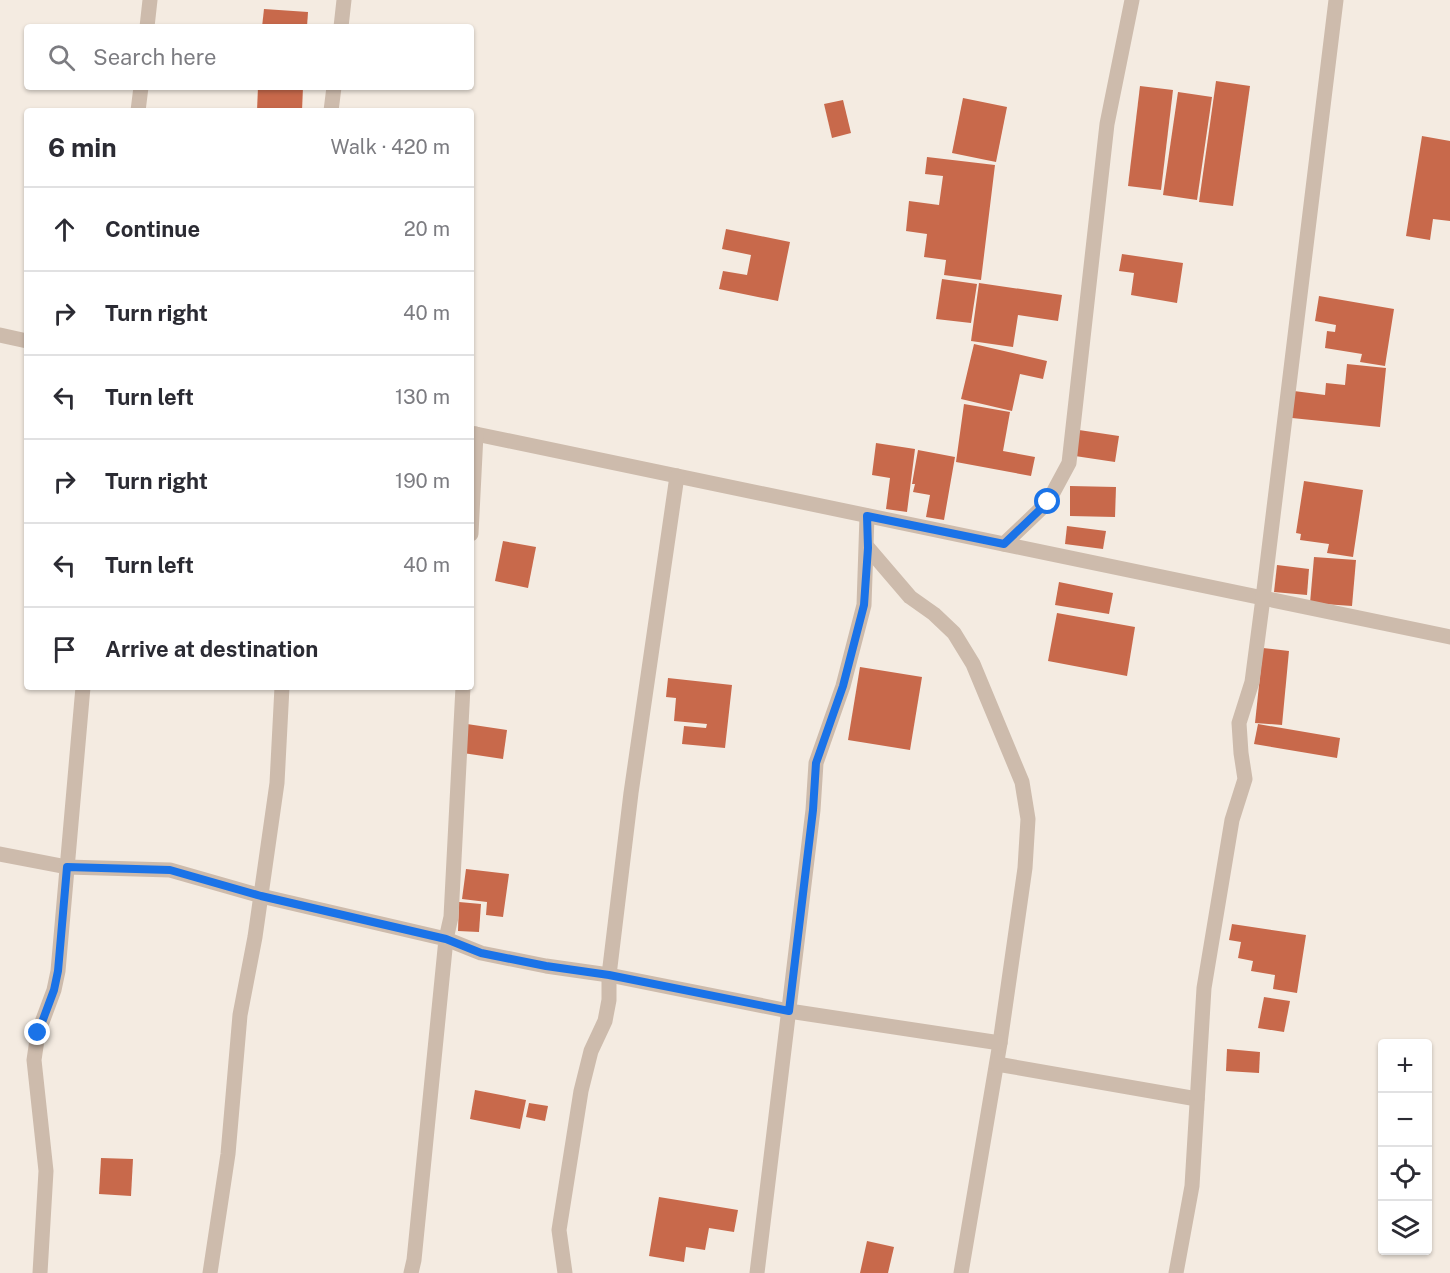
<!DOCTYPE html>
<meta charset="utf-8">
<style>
body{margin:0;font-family:"Public Sans",sans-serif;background:#f2f2f3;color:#2b2b33}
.controls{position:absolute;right:18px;bottom:18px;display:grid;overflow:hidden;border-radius:6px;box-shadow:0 2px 4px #0004}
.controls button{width:54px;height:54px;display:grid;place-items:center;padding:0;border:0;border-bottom:2px solid #e1e1e2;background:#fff;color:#2b2b33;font:30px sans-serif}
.stop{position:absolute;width:18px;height:18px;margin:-14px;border:4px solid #1a73e8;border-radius:50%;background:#fff}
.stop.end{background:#1a73e8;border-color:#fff;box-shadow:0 2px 6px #0008}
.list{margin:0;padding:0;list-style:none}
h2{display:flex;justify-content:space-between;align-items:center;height:78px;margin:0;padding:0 24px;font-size:26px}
h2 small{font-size:20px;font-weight:400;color:#7c7c81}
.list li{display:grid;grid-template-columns:39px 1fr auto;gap:18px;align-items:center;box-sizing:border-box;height:84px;padding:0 24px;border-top:2px solid #e1e1e2}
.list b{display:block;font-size:22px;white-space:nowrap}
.list em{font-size:20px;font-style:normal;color:#7c7c81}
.icon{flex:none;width:33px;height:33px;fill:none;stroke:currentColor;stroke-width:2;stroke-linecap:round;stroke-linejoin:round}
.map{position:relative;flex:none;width:1450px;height:1273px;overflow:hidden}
.search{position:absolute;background:#fff;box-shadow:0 2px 4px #0004;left:24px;top:24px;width:450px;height:66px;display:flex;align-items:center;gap:15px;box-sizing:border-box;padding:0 21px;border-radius:6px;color:#7c7c81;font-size:22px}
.panel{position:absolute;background:#fff;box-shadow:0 2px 4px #0004;left:24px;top:108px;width:450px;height:582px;border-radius:6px}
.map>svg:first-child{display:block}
</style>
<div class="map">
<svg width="1450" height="1273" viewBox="0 0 1450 1273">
<rect width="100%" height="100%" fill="#f4ebe1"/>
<g fill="#c8694b">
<path d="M264,9L308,12L307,27H262Z"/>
<path d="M1216,81L1250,86L1233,206L1199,202Z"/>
<path d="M1140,86L1173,90L1161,190L1128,186Z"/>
<path d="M258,87H303L302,111H257Z"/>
<path d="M1178,92L1212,97L1197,200L1163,195Z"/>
<path d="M963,98L1007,107L996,162L952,153Z"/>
<path d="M843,100L851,133L832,138L824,104Z"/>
<path d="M1422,136L1450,141V221L1433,219L1430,240L1406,236Z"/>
<path d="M927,157L995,165L981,280L944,275L946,260L924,257L927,234L906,231L909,201L939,205L943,176L925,174Z"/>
<path d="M726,229L790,242L778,301L719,289L723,271L747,275L751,255L722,249Z"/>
<path d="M1122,254L1183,263L1177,303L1131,295L1134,273L1119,271Z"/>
<path d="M942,279L977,284L971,323L936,319Z"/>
<path d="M979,283L1062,295L1058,321L1018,315L1013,347L971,341Z"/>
<path d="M1319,296L1394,309L1385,366L1360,362L1362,354L1325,348L1327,331L1335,332L1336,325L1315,321Z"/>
<path d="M974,344L1047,361L1043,379L1020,374L1012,411L961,399Z"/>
<path d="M1347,364L1386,368L1380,427L1292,418L1294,391L1325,395L1326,383L1345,385Z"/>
<path d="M964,404L1010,412L1003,451L1035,457L1031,476L956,462Z"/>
<path d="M1079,430L1119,436L1115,462L1075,456Z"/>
<path d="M876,443L915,449L907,512L886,509L890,478L872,475Z"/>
<path d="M918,450L955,457L944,520L926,517L930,495L913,492L915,484H912Z"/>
<path d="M1304,481L1363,490L1353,557L1327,553L1329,544L1300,540L1301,534L1296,533Z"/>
<path d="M1070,486L1116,487L1115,517L1070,516Z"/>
<path d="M1067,526L1106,531L1103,549L1065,544Z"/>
<path d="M503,541L536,547L528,588L495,581Z"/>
<path d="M1314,557L1356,560L1352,606L1310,603Z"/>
<path d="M1277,565L1309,569L1307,595L1274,592Z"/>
<path d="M1059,582L1113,593L1109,614L1055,605Z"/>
<path d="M1057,613L1135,627L1127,676L1048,661Z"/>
<path d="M1263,648L1289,651L1282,725L1255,723Z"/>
<path d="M860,667L922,677L910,750L848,740Z"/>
<path d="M668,678L732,685L725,748L682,744L684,726L706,728L707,724L674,721L676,698L666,697Z"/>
<path d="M467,724L507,730L503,759L463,753Z"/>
<path d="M1258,724L1340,738L1337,758L1254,744Z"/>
<path d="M466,869L509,874L503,917L486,915L487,902L462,899Z"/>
<path d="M459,902L481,904L479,932L458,931Z"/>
<path d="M1232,924L1306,935L1297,993L1273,989L1275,975L1251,971L1253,961L1238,958L1241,942L1229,940Z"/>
<path d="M1264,997L1290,1001L1284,1032L1258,1028Z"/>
<path d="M1227,1049L1260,1052L1259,1073L1226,1071Z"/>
<path d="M475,1090L526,1100L520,1129L470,1119Z"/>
<path d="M529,1103L548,1106L545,1121L526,1117Z"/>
<path d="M101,1158L133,1159L131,1196L99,1194Z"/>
<path d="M659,1197L738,1210L734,1232L709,1228L705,1250L686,1247L684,1262L649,1256Z"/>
<path d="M867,1241L894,1247L888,1273H860Z"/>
</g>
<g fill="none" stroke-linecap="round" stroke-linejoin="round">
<g stroke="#cdbbac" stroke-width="15">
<path d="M147,27L150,0"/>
<path d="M341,27L344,0"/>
<path d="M138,111L141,87"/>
<path d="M331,111L334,87"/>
<path d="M0,335L27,341"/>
<path d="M471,433L1450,637"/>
<path d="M471,534L476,434"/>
<path d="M1004,544L1048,502L1069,463L1107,124L1132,0"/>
<path d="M868,548L910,597L934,614L954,633L973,664L1022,782L1028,819L1025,868L1000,1043L961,1273"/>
<path d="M463,687L451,917L446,939L481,953L546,966L609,975L789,1011L1000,1043"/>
<path d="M0,854L67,867L170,870L261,896L446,939L414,1260L411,1273"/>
<path d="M997,1064L1197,1099"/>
<path d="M40,1273L46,1171L34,1060L38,1033L54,990L58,971L83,687"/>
<path d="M210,1273L228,1154L240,1015L255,937L277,783L282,687"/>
<path d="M565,1273L559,1230L581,1091L591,1051L605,1021L609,1000V975L631,793L677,476"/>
<path d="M757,1273L813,810L816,763L843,686L864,605L867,516"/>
<path d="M1176,1273L1192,1186L1204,988L1232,820L1245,779L1241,753L1239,723L1252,682L1263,598L1336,0"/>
</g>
</g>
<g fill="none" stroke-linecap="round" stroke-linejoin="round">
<path stroke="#1a73e8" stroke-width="8" d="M38,1033L54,990L58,971L67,867L170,870L261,896L446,939L481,953L546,966L609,975L789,1011L813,810L816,763L843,686L864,605L868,548L867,516L1004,544L1048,502"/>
</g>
</svg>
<div class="controls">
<button>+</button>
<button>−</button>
<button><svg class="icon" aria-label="locate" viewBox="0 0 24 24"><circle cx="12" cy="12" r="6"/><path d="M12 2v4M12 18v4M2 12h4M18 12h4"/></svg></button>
<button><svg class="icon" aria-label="layers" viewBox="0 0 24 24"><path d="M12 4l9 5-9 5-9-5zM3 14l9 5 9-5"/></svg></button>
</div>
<div class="stop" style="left:1048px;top:502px"></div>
<div class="stop end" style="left:38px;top:1033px"></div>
<div class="search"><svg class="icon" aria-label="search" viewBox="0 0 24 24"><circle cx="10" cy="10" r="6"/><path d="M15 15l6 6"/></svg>Search here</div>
<section class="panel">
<h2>6 min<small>Walk · 420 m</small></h2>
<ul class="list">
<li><svg class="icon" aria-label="ahead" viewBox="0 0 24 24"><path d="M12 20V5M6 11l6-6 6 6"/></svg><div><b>Continue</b></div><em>20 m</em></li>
<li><svg class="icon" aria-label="right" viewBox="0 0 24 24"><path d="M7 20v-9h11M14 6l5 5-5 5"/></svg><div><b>Turn right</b></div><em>40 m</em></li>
<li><svg class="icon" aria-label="left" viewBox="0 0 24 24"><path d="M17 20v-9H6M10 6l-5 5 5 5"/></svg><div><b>Turn left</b></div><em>130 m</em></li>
<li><svg class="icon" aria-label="right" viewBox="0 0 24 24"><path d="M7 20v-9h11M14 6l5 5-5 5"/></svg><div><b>Turn right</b></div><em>190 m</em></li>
<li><svg class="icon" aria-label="left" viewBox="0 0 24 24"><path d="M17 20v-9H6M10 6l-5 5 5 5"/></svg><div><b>Turn left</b></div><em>40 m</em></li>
<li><svg class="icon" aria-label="arrive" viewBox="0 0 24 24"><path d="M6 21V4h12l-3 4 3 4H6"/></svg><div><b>Arrive at destination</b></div></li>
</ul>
</section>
</div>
